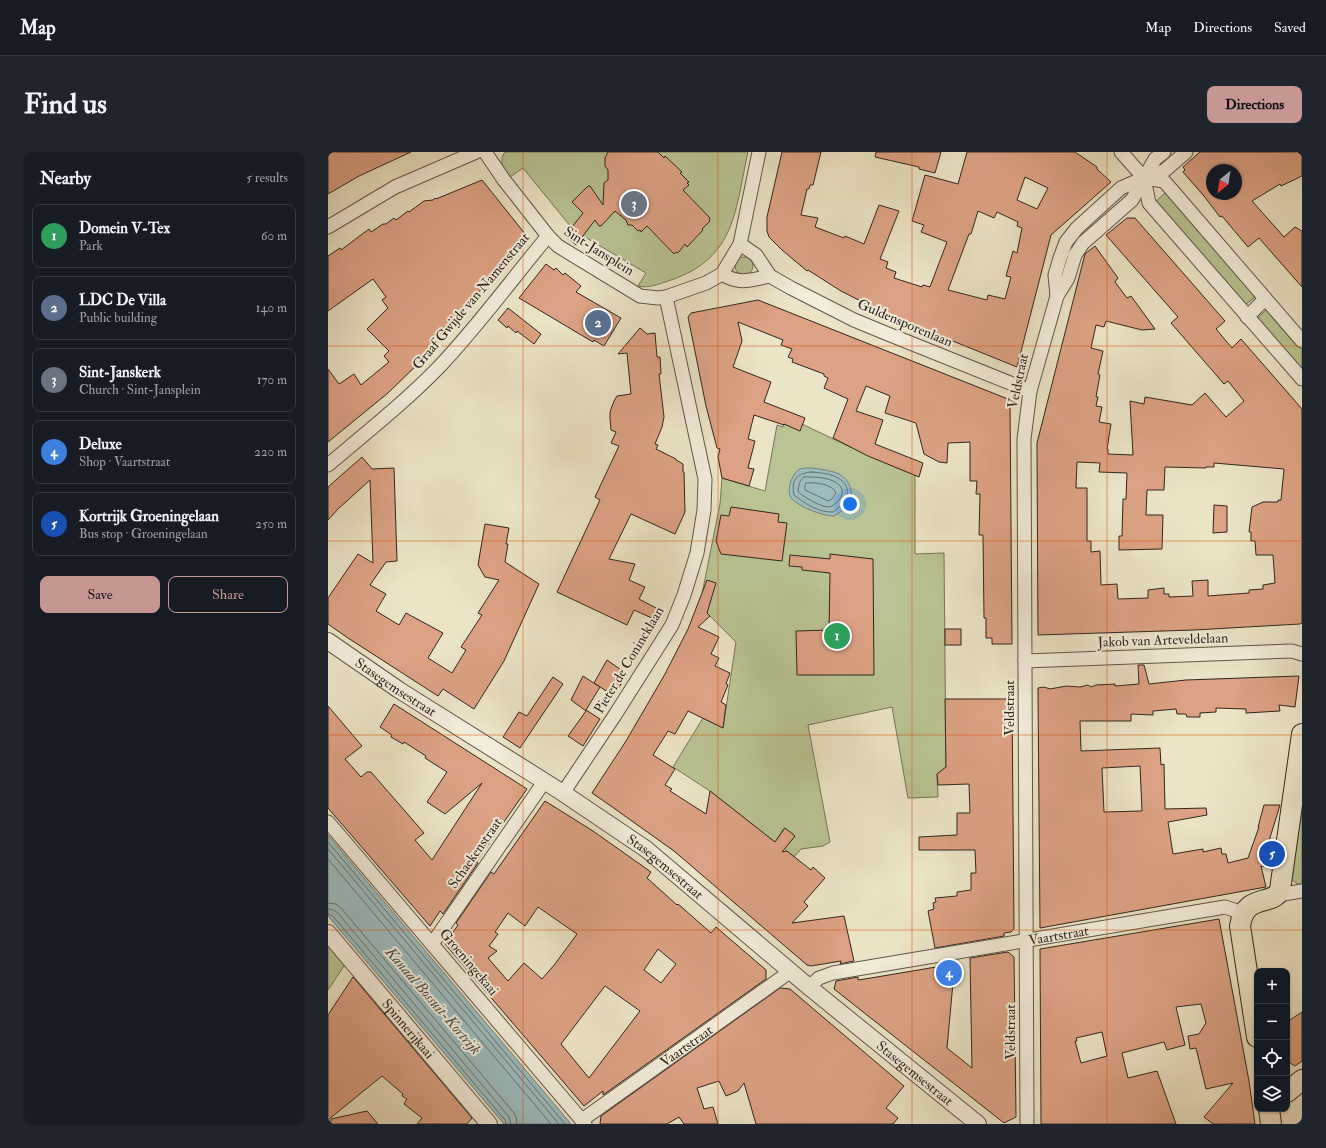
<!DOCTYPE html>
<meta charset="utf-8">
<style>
body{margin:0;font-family:"IM FELL Double Pica",serif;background:#20242c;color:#f1f3f6}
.controls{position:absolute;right:12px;bottom:12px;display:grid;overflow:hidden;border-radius:8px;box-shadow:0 1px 3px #0004}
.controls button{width:36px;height:36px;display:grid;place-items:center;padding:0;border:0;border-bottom:1px solid #363941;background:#171b24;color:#f1f3f6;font:20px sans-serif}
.compass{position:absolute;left:878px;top:12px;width:36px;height:36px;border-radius:50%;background:#171b24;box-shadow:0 1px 3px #0004;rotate:210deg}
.you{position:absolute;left:522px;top:352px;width:14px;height:14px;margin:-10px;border:3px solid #fff;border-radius:50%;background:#1a73e8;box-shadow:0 0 0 6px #1a73e833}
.badge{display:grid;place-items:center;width:26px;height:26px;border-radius:50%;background:#c59692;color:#fff;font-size:13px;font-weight:700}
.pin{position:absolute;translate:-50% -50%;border:2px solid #fff;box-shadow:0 1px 4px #0006}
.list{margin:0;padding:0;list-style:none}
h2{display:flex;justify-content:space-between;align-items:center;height:52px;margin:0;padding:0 16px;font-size:17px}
h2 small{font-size:13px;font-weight:400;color:#9ea1a6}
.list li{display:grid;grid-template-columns:26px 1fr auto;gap:12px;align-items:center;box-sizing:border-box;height:64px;margin:0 8px 8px;padding:0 8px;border:1px solid #363941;border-radius:8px}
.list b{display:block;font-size:15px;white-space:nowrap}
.list p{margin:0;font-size:13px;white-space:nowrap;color:#9ea1a6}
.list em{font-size:13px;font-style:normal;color:#9ea1a6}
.actions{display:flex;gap:8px;padding:12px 16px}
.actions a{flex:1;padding:9px 0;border:1px solid #c59692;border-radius:8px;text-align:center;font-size:14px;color:#c59692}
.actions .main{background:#c59692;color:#111}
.icon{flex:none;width:22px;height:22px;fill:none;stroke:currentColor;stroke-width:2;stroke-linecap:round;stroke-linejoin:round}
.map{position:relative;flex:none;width:974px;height:972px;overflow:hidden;border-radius:8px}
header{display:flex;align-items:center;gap:24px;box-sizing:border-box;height:56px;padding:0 20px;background:#171b24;border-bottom:1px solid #363941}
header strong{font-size:19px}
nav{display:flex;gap:22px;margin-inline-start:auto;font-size:14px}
.intro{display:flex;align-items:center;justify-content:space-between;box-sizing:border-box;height:96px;padding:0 24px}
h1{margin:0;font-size:28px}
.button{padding:10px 18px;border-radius:8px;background:#c59692;color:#111;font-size:14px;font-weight:700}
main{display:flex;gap:24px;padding:0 24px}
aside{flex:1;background:#171b24;border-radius:8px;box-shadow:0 1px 3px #0004}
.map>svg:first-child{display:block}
</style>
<header>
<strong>Map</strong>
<nav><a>Map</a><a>Directions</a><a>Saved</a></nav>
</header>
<div class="intro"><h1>Find us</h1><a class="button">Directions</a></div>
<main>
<aside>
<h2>Nearby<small>5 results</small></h2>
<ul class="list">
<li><span class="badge" style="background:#2e9e5b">1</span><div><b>Domein V-Tex</b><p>Park</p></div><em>60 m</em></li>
<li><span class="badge" style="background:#5c6f8a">2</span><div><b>LDC De Villa</b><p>Public building</p></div><em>140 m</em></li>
<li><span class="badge" style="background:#6b7280">3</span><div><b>Sint-Janskerk</b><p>Church · Sint-Jansplein</p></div><em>170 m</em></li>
<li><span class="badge" style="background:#3f7fe0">4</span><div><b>Deluxe</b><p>Shop · Vaartstraat</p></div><em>220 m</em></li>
<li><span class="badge" style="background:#1a4fb4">5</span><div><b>Kortrijk Groeningelaan</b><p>Bus stop · Groeningelaan</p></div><em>250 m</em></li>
</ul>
<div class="actions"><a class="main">Save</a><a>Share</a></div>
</aside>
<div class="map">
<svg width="974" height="972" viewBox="0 0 974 972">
<rect width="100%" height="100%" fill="#ece4c7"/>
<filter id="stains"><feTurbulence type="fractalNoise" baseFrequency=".005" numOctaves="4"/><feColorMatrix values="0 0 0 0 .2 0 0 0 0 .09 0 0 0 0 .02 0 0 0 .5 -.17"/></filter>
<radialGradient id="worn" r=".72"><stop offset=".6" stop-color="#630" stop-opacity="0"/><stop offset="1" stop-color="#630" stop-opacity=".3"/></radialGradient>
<g fill="#bac394" stroke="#757458">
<path d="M177,0H420C407,58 408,106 343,128C334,131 320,137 310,134L318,121L262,88L243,75L195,16L182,25C176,17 170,10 177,0Z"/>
<path d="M838,40L927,142L926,146L917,153L827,50Z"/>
<circle cx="416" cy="114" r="9"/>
<path d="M938,158H940L974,195V222L929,169L930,166Z"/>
<path d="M459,265L533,300L587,323V402L616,401L618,615L609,622L610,645L580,646L564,555L480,573L502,690L495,694L473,697L466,705L456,697L467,684L456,676L447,690L382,639L345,615L375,566L395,576L408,490L379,461L374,442L392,352L394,326L437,339L449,273L455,275Z"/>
<path d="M974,632V732C969,733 966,730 963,726Z"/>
<path d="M0,790L18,811L0,838Z"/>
</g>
<g fill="#9cbcbe" stroke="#71807e">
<path d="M484,316C491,317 499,318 506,320C520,324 528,339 520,352C517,357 511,361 506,364C494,364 472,355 464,347C457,340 464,321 472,317C475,316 480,316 484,316Z"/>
<path d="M0,683L243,972H176L0,764Z"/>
</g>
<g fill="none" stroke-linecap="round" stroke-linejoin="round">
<g stroke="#66706e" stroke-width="1">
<path d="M484,320C491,321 500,321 506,324C528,333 519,350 505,360C491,361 476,351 466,343C463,327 469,321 484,320Z"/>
<path d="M476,325C485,325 497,325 505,329C521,336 514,349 502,355C492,355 478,346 470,340C471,334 471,328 476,325Z"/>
<path d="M478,331C487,330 505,332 508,341L504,347L500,349L477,338V334Z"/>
<path d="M0,690L237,972"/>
<path d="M0,697L231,972"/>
<path d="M0,707L223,972"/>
<path d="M0,751L8,752L13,756L186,961L188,965L189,972"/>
<path d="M0,757L5,758L9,760L181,965L183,972"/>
<path d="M0,762L5,764L177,968L178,972"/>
</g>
</g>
<g fill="#dda285" stroke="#30251d" fill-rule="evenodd">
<path d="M4,0H83L31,24L0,42V3Z"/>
<path d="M280,0H330L336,6L337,4L354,20L352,21L361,30L359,31L361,33L355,38L382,66L381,68L382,69L374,77L375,78L359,95L357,92L350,101L348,100L346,102L319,74L313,80L312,78L310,79L304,73H300L298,68L287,59L273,74H271L267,68L248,93L237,84L255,61L244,50L260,34H262L275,53L276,31L280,28V18L277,14V6Z"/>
<path d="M454,0H493L485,33H482L481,37H479L473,63L490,66L487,75L516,86L517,84L536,92L551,53L571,59L552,107L560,110L558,116L568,120L566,126L594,135L595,133L602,135L619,90L593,80L596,73L584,69L597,23L630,32L639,0H747L769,15V17L783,30L723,83L689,215L558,162L513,139L480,118L479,119L454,98L441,85L439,79V65ZM697,25L720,36L709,57L689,48ZM650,59L666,66L669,60L690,70L689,74L694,76L689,101L685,99L678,124L683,125L677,147L660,143L659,148L620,138L641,82H643Z"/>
<path d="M548,0H613L607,21L591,17V15L547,5Z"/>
<path d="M872,0H974V24L953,34L952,32L924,49L956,85L967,75L974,79V135L931,86L920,95L894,64L892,65L876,44L855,20L857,18L855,15ZM884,18H908V42H884Z"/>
<path d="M154,28L198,83L97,205L60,241L0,290V217L11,232L26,222L33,233L61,210L56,204L61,199L39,177L60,156L54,148L58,145L45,127L0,159V104L12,96L13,98L41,77L43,80L55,72H58L66,66L68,68L80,59L81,60L96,49L105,48L107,46L108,47Z"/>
<path d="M799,66H807L897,169L888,177L904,196L913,187L974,257V471L972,472L866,478L710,483L709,291L757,102L767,94L790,126L787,130L799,146L803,144L827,177L814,178L778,169L776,175L768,173L763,196L775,199L770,222L772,223L768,245H770L768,254L774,255L771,270L783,272L779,297H780V302L805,303L802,249L816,252L817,245L864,253L877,241L898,265L916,249L900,229L896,232L843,171L850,165L778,83ZM749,310L772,311L771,320L799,321L798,347H795L794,384H791V398L834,397L835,363H818L819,338H836L837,315L878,316V315H886V311L956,317L953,348H950V350H935L924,355L921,380H923V389H927L928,403H945L947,431L935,433V437L921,438V441L880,444V428L864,429L865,444L841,445V442H836V436L820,438V446L790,447L789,432L773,433L772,399L763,400V389H759V336H748Z"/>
<path d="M218,112L226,118L228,116L235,123L237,121L253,134L248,140L293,166L276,194L266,188L265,190L191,146Z"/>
<path d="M430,148L680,247L682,251L684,492H664V486H658V466H656L655,383H651L652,342H648L649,329H642V290L620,291L619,311L611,310L596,302L588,271L557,261L562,244L538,234L528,259L555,268L547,292L595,311L591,325L540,304L505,286L520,247L496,236L500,226L496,224V222L464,210L465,207L460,205L464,197L453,193L455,188L410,170L414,189L405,215L443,230L436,250L477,266L472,279L456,272V273L426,263L420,287L427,289L420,316L426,317L421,334L394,326L390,305L392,297L389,296L378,254L360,165L363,161Z"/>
<path d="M180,156L213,182L206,192L189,179L188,181L180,174L179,176L170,168Z"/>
<path d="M312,176L319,182L327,181L329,205H332L333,222H331L336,265L334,275L327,292L330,293L328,297L348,307V308L355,312V320H356L357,360L347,382L303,362L281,407L307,412L301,428L317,435L311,447L330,457L326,467L306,458L299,473L229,440L272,348L267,345L291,294L283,291L288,280L283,278L282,266V260L286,249L289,244L303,242L299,201L290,202Z"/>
<path d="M34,305L44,317L66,316L69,409L58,410L42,433L58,442L48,459L71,473L78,461L115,481L100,506L124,521L138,498L133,495L154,463L150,461L171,428L157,425L150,413L157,372L181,376L178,392H180L177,410L211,432L176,509L146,557L115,537L110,544L20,486L0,472V446L30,402L45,411L42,328L10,357L0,368V335Z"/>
<path d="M886,353L899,354V380L885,381Z"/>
<path d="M403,355L451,362L450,370L459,371L454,409L393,402L388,389L393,363L401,364Z"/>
<path d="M502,402L545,407L546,523H469L468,479L501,478L502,421L474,418V415L461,414L462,403L502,407Z"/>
<path d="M379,428L388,431L379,461L382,464L370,475L391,485L383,502L391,506L387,514L402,521L398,532L400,533L393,550L398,553L395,576L360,559L347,582L340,579L325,603L347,617L337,633L344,637L342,639L378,662L382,639L447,690L457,676L467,684L454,700L459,699L483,718L485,715L497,726L476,750L480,754L464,771L516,764L526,809L512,812L513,809L483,814L479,813L346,699L280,652L264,641L298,589L337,522L360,477Z"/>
<rect x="617" y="477" width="16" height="16"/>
<path d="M279,508L299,522L286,544L266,531Z"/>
<path d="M810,513H816L821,532L858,528L971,524L967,555L951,553L952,559L918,561V557L888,556V560L872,561V565H859L858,562H849L848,557L825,559V563L803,562V569H752L753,599L832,596L833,613L836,612L837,657L878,656L879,663L840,670L845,702L875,697V700L893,696L894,702H898L900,711L920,706L931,675H930L936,653H952L937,702H944L941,715L933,714L938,735L712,776L710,536L716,535L722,537L738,534L752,535L760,533L763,535L768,533L787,532V534L811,532ZM812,614L814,659L776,660L774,616Z"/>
<path d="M255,524L272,535L258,558L272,567L255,594L240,584L258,559L243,548Z"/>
<path d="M225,525L235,532L192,596L175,585L191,560L199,564Z"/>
<path d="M617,547H684L686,777L683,780L676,781V784L607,796L600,759L606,757L605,751L608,750L607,746L629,744V740L643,738V721H648L647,698H591V685L629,683V661H642L641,632L610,633L609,622L618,615Z"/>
<path d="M66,552L199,637L148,710L150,711L115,762L112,759L102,774L0,656V554L34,594L17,607L33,625L39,620H43L96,681L87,688L104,708L154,631L117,662L99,650L119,620L97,606L98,604L76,590L75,592L63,585L64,583L52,575Z"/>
<path d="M217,649L265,679L323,720L319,726L349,753L350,752L383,781L388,775L438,818V827L275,943V939L256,954L117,792L130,773L128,771L163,720L166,722ZM210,755L249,782L227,812L214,827L196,811L180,829L160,806L169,799L161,794L170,782L167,780L180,761L197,774ZM330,797L348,812L333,831L316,818ZM277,834L312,859L261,926L233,892Z"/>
<path d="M891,767L921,929L927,972H885L876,965L905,931L878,937L868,896L862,897L860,884L871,882L878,871L873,852L848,855L857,893L839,898L836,890L794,901L800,926L829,919L848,972H713L712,797ZM774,880L779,904L753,911L747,889H749L748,886Z"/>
<path d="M680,800L686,805L688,965L676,971L506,837L508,829L530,825V828L543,826L614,814L613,811L627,809L619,896L644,916L642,806Z"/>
<path d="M25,825L144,966L139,972H89L94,966L76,952L79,947L74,944L75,942L54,924L0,968V863Z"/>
<path d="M452,836L462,837L576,934L558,956L570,966L565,972H428L416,931L410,939L398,944L391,929L369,936L376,957L385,955L390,972H356L351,965L339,972H272L273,964Z"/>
<path d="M974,860V909L967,914L959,909V870Z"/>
<path d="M39,959L50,972H3V967Z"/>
</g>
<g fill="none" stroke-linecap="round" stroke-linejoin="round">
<defs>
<g id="minor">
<path d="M157,0L176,28L220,84L230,94L312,144L330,146L338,145L378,131L394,122L412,92L431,0"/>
<path d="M793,0L816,26L821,51L974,227"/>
<path d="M816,26L836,29L974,189"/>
<path d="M0,75L67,35L148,0"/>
<path d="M412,92L428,103L442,124L463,136L526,168L555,180L702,239"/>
<path d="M394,122C412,133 422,128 442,124"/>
<path d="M729,144L727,123L732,106L738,90L749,76L793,36L816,26L836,19L858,0"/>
<path d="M919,165L937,147"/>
<path d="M0,313C38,281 77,250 111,215C150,174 184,127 220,84"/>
<path d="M697,509L964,499L974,502"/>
<path d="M235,641L287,563L344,473L356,443L369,401L376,358L377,327L338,145"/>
<path d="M0,670L257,972"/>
<path d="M950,743L974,739"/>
<path d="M104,792L216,630"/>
<path id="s1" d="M481,835L491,826L505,821L897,755L906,758L914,764"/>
<path id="s2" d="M254,968L463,819"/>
<path d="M699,972L696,287L702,239L729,144L740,126L747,103L755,91L804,48L827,7L836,0"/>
</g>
<g id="tertiary">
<path id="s3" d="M0,489L71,538L235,641L318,697L481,835L650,972"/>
<path id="s4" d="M0,781L161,972"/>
</g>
<g id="primary">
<path d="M929,885L912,774C917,740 945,755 952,738L974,582"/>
<path d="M959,940L974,928"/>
<path d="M941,957L943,972"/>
</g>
</defs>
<use href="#minor" stroke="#5f5548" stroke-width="15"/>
<use href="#tertiary" stroke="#5f5548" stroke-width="18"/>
<use href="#primary" stroke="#30251d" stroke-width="22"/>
<use href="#minor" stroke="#f3eddb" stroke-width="13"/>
<use href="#tertiary" stroke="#f3eddb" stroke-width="16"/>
<use href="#primary" stroke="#ece4c7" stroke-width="20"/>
</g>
<path fill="none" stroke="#df560d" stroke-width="1" stroke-opacity="0.55" d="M195,0V972M390,0V972M584,0V972M779,0V972M0,194H974M0,389H974M0,583H974M0,778H974"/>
<g text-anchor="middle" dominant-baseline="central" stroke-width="4" stroke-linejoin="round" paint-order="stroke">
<g font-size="14" fill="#30251d" stroke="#f3eddb">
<text transform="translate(271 99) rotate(32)">Sint-Jansplein</text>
<text transform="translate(143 149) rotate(-50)">Graaf Gwijde van Namenstraat</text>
<text transform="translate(577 171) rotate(23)">Guldensporenlaan</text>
<text transform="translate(690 229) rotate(-78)">Veldstraat</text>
<text transform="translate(835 488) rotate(-2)">Jakob van Arteveldelaan</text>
<text transform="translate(301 508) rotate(-59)">Pieter de Conincklaan</text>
<text stroke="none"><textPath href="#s3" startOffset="82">Stasegemsestraat</textPath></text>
<text transform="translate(681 556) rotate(-90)">Veldstraat</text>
<text transform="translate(147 701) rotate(-55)">Schaekenstraat</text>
<text stroke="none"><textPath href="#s3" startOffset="406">Stasegemsestraat</textPath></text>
<text stroke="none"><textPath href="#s1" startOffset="257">Vaartstraat</textPath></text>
<text transform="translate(141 810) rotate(50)">Groeningekaai</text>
<text stroke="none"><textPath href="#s4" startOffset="125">Spinnerijkaai</textPath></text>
<text transform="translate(682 880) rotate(-90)">Veldstraat</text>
<text stroke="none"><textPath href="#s2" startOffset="128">Vaartstraat</textPath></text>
<text stroke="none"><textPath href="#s3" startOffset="730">Stasegemsestraat</textPath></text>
</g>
<g font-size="15" font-style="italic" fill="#50524d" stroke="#f3eddb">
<text transform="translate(105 849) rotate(49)">Kanaal Bossuit-Kortrijk</text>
</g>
</g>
<rect width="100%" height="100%" filter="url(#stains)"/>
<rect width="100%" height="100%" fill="url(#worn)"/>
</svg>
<div class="controls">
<button>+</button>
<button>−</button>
<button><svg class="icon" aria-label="locate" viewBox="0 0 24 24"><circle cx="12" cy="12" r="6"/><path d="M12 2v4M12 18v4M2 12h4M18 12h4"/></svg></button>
<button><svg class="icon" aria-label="layers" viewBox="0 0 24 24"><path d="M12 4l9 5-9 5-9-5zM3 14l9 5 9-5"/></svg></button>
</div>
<svg class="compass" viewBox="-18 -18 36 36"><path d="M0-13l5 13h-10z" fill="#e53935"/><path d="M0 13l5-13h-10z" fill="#9ea1a6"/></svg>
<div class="you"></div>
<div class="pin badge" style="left:509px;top:484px;background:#2e9e5b">1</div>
<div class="pin badge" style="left:270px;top:171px;background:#5c6f8a">2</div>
<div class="pin badge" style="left:306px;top:52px;background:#6b7280">3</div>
<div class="pin badge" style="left:621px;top:821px;background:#3f7fe0">4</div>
<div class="pin badge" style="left:944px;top:702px;background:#1a4fb4">5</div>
</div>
</main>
